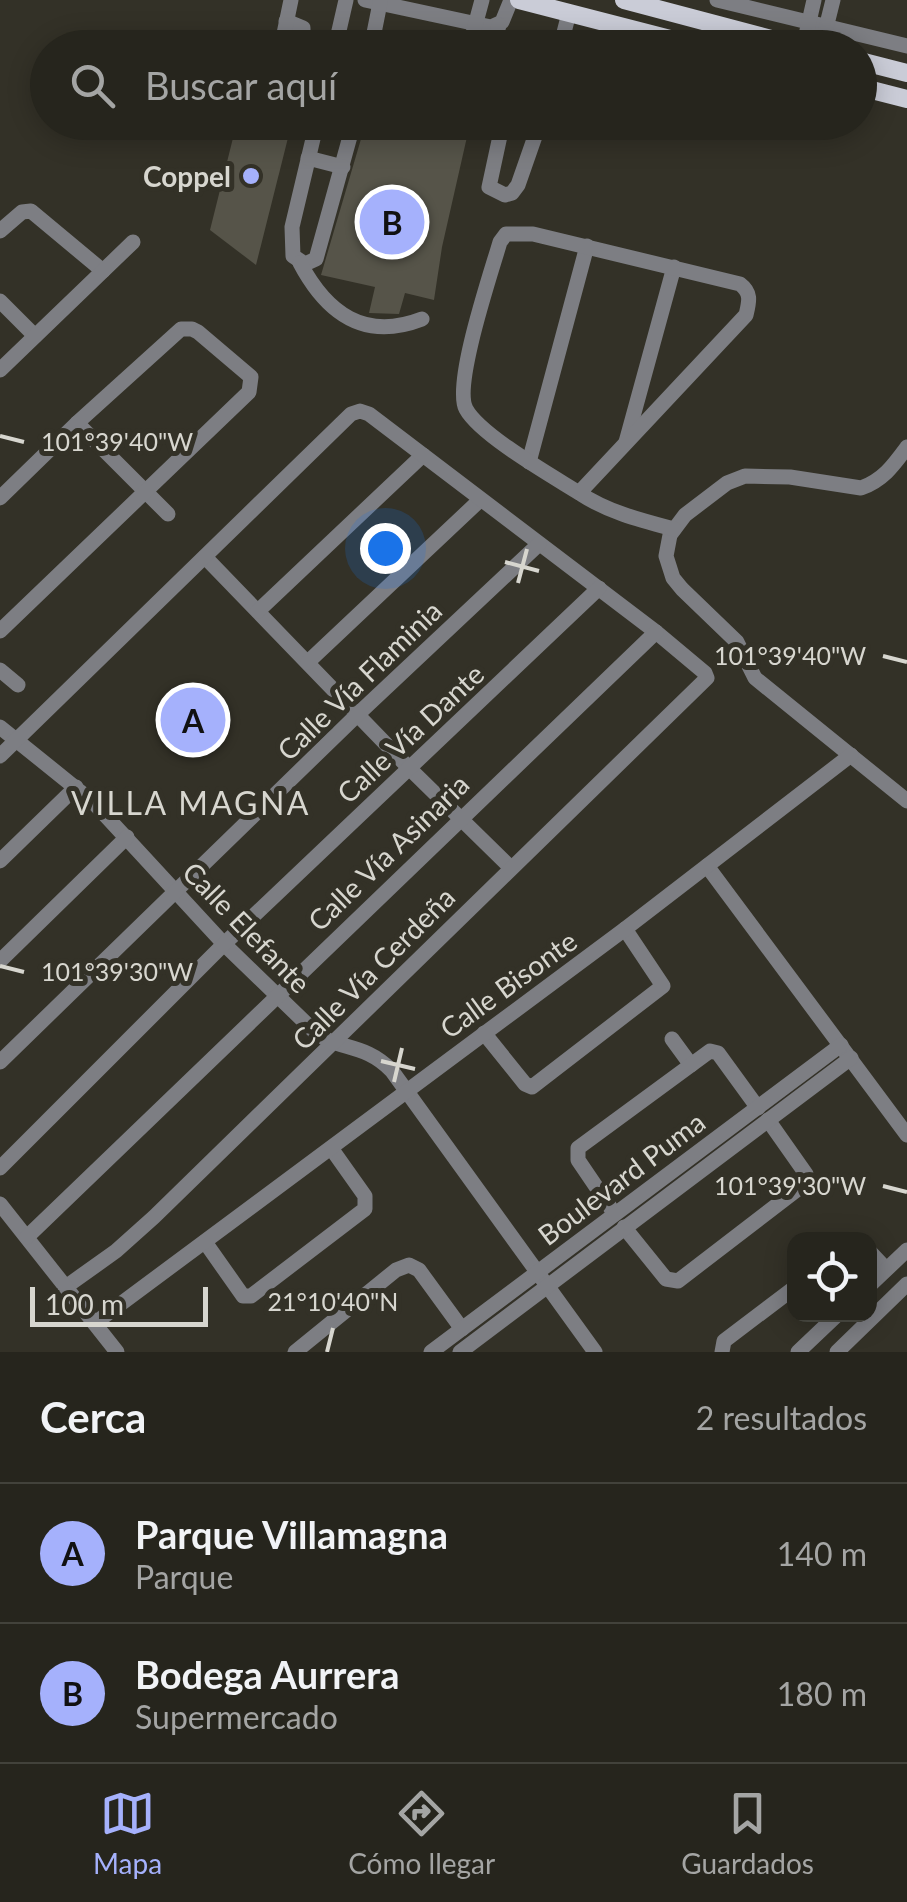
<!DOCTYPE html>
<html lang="es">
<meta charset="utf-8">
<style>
body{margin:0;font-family:Lato,sans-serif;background:#2e2d26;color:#f1f3f6}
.controls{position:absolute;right:30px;bottom:30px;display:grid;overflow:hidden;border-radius:20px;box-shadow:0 5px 25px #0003}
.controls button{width:90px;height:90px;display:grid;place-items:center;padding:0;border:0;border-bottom:2px solid #42423b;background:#26251d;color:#f1f3f6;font:50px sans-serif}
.scale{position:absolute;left:30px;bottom:25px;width:178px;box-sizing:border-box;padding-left:10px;border:5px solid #d7d6cf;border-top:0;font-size:28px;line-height:35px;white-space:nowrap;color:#d7d6cf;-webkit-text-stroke:8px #333127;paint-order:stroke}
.you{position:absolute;left:385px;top:548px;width:35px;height:35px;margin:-25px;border:8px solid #fff;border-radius:50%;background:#1a73e8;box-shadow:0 0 0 15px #1a73e833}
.badge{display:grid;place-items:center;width:65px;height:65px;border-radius:50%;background:#a5b1fc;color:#111;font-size:32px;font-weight:700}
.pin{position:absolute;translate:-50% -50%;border:5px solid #fff;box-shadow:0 2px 10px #0006}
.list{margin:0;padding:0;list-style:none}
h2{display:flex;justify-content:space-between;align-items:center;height:130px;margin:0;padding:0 40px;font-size:42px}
h2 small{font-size:32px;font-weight:400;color:#a4a5a4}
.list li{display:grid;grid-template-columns:65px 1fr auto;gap:30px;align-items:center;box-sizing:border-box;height:140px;padding:0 40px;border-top:2px solid #42423b}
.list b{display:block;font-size:38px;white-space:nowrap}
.list p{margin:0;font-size:32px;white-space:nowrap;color:#a4a5a4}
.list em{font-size:32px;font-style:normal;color:#a4a5a4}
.icon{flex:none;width:55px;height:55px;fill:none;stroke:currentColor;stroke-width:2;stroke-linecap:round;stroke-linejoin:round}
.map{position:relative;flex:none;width:907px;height:1352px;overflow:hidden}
.search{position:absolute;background:#26251d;box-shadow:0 5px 25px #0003;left:30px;right:30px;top:30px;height:110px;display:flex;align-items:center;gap:25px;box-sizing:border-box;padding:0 35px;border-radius:55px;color:#a4a5a4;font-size:38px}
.sheet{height:410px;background:#26251d}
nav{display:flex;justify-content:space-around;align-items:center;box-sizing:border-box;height:140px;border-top:2px solid #42423b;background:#26251d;font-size:28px;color:#a4a5a4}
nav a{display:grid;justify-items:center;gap:5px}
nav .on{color:#a5b1fc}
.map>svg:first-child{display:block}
</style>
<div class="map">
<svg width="907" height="1352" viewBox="0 0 907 1352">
<rect width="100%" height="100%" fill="#333127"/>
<g fill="#565449">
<path d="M237,122H292L256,265L210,230Z"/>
<path d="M366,122H444L469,128L442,247L434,300L405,293L399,314L369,313L375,287L321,275Z"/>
</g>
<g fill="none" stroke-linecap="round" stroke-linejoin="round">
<g stroke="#7d7e83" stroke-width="15">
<path d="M365,0L491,27L502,22L511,0"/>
<path d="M717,0L907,46"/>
<path d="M286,21L303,28V48"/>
<path d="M281,48L291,0"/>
<path d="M335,48L346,0"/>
<path d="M371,48L380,3"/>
<path d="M469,48L482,0"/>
<path d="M493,48L499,25"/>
<path d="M560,48L569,13"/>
<path d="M803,48L814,0"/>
<path d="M821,48L833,0"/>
<path d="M317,122L292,227L293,256L305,264L316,259L354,122"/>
<path d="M503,122L489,187L505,195L512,193L518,185L540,122"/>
<path d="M308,158L343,167"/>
<path d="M0,231L22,212L31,211L103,271"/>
<path d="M300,263C327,314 365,341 422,319"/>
<path d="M0,301L35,336"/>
<path d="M0,370L133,242"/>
<path d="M77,423L168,514"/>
<path d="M626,442L674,267"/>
<path d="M907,447C893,466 883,480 861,488L790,477L745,476L727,483L685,515L670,535L666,556L673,578L682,589L737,642L755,678L907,801"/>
<path d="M529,462L587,246"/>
<path d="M579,493L746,315C749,302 752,293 740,284L533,234H506L500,242C491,273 453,385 466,409C480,435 552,476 579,493C608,512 640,520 674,529"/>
<path d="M0,498L77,423L181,329H192L198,332L251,377L249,392L0,631"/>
<path d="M205,557L409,768L511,868"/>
<path d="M258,611L423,455"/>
<path d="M308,662L480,500"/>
<path d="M0,670L18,685"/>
<path d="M0,727L93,802L224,944L315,1032C338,1051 364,1042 392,1071L595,1352"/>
<path d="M0,756L351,414L360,411L369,414L656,632L705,673L707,678L154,1217L116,1251L67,1286"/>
<path d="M0,861L76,787"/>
<path d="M707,866L907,1135"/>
<path d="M0,961L127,837"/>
<path d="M484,1033L525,1084L532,1087L663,986L625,929"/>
<path d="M672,1039L691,1065"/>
<path d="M0,1062L358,714L539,544"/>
<path d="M0,1168L224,944L599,588"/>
<path d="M0,1204L117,1352"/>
<path d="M614,1213L578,1160V1148L710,1051L718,1053L758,1108"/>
<path d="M624,1227L666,1279L678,1281L807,1182L806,1174L768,1120"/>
<path d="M27,1237L656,632"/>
<path d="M205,1242L243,1296H251L365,1209V1196L331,1148"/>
<path d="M870,1252L886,1269"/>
<path d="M870,1285L907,1250"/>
<path d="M95,1323L625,929L851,755"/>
<path d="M295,1352L396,1270L409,1265L419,1270L462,1329"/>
<path d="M431,1352L841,1045"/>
<path d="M460,1352L851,1058"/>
<path d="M722,1352L724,1341L794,1288"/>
<path d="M798,1352L838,1314"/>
<path d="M837,1352L907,1284"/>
</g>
<g stroke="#caccd7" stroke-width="18">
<path d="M519,0L705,48"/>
<path d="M624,0L805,48"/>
<path d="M860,61L907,73"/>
<path d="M860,87L907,99"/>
</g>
</g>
<path fill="none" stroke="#d7d6cf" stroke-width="4" d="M0,436L24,442M505,562L539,571M518,583L527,549M883,656L907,662M0,966L24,972M381,1061L415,1069M394,1082L402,1048M883,1186L907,1192M327,1352L333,1328"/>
<circle fill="#a5b1fc" stroke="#333127" stroke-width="4" cx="251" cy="176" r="10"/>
<g text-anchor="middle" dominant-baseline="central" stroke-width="10" stroke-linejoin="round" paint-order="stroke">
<g font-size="28" font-weight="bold" fill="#d7d6cf" stroke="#333127" text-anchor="end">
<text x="231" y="176">Coppel</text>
</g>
<g font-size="28" fill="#d7d6cf" stroke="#333127">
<text transform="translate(359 680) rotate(-44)">Calle Vía Flaminia</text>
<text transform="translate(410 733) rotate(-43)">Calle Vía Dante</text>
<text transform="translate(388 852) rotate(-44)">Calle Vía Asinaria</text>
<text transform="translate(247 927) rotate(46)">Calle Elefante</text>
<text transform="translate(373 968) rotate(-45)">Calle Vía Cerdeña</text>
<text transform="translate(508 984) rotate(-36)">Calle Bisonte</text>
<text transform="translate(621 1178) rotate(-37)">Boulevard Puma</text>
</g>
<g font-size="32" letter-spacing="2.5" fill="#d7d6cf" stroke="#333127">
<text x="191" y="802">VILLA MAGNA</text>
</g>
</g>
<g font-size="25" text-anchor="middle" fill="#d7d6cf" stroke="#333127" stroke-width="10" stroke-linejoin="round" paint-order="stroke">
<text x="117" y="451">101°39'40"W</text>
<text x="790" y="665">101°39'40"W</text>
<text x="117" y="981">101°39'30"W</text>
<text x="790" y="1195">101°39'30"W</text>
<text x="333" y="1311">21°10'40"N</text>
</g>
</svg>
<div class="controls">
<button><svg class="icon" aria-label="locate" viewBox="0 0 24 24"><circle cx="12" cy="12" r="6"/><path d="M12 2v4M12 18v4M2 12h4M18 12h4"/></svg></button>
</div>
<div class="scale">100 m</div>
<div class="you"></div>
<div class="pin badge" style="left:193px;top:720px">A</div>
<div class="pin badge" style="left:392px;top:222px">B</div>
<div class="search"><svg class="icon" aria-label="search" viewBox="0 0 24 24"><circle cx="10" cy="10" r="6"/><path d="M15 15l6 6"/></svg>Buscar aquí</div>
</div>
<section class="sheet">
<h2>Cerca<small>2 resultados</small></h2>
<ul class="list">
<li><span class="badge">A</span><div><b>Parque Villamagna</b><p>Parque</p></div><em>140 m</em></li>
<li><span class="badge">B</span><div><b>Bodega Aurrera</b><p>Supermercado</p></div><em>180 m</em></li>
</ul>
</section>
<nav>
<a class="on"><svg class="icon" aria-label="map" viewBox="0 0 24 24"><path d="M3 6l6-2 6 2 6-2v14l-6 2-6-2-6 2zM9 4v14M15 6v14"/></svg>Mapa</a>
<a><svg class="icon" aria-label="directions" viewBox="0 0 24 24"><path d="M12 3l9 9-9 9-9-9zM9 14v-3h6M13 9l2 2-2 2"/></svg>Cómo llegar</a>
<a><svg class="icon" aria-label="saved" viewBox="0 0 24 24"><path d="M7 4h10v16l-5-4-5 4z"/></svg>Guardados</a>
</nav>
